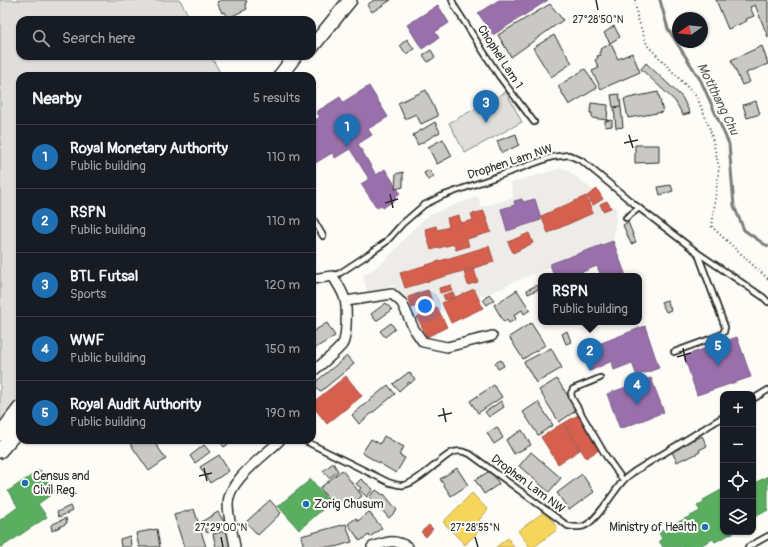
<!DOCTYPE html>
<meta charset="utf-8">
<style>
body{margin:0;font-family:Pangolin,sans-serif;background:#20242c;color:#f1f3f6}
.controls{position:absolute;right:12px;bottom:12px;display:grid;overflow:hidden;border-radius:8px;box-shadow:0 1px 3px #0004}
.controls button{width:36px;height:36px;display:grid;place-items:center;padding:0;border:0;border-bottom:1px solid #363941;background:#171b24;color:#f1f3f6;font:20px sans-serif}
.compass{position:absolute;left:672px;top:12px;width:36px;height:36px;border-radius:50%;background:#171b24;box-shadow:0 1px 3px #0004;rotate:256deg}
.you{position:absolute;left:425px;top:306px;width:14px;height:14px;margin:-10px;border:3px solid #fff;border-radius:50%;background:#1a73e8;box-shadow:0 0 0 6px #1a73e833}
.badge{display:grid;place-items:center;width:26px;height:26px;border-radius:50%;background:#1f6fb2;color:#fff;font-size:13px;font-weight:700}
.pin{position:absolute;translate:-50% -33px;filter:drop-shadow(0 1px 2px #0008)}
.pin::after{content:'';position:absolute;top:21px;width:14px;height:12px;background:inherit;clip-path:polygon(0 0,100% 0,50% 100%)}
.popup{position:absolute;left:538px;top:273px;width:104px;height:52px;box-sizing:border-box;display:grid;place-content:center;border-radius:8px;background:#171b24;filter:drop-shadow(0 1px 3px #0005);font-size:13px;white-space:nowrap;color:#9ea1a6}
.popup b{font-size:15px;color:#f1f3f6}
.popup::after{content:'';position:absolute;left:50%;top:100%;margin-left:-8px;border:8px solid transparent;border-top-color:#171b24}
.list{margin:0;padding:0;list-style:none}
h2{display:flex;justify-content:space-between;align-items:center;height:52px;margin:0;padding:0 16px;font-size:17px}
h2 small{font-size:13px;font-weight:400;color:#9ea1a6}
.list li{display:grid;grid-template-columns:26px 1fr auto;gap:12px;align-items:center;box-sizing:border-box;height:64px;padding:0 16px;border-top:1px solid #363941}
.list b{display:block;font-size:15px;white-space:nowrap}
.list p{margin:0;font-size:13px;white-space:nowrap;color:#9ea1a6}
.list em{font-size:13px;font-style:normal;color:#9ea1a6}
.icon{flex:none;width:22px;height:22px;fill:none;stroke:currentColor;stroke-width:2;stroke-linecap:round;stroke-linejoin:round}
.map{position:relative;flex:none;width:768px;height:547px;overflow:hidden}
.search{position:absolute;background:#171b24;box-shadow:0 1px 3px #0004;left:16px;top:16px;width:300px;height:44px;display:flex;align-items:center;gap:10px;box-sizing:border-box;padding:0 14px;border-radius:12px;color:#9ea1a6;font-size:15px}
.panel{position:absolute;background:#171b24;box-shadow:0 1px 3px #0004;left:16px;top:72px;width:300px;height:372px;border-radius:12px}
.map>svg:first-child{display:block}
</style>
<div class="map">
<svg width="768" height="547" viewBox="0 0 768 547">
<rect width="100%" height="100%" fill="#fdfcf7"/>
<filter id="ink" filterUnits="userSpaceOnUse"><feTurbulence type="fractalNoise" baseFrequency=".025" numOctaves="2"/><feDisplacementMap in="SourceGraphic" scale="8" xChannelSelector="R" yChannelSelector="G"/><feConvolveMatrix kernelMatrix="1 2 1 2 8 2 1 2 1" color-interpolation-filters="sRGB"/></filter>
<g filter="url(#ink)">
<path fill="#edece8" d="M561,168L567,170L617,209L613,241L504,286L505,287L406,326L393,285L368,294L363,276L386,260L412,230L429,215L478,196L481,207L513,198L511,183Z"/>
<g fill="#dfdeda" stroke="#858482">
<path d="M0,0H180L191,20H20V56H211L222,76H20V411L0,435Z"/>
<path d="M506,92L522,122L465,153L449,123Z"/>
</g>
<g fill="#f6d55c" stroke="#b9a24d">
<path d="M472,493L488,510L479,520L484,526L465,545L443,522Z"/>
<path d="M545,511L558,529L534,547H530L518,531Z"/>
<path d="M508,538L514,547H496Z"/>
</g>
<g fill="#d6604d" stroke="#a35043">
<path d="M597,189L603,199L593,205L587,196Z"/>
<path d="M586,196L593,213L548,233L541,216Z"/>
<path d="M607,201L611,208L603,211L600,204Z"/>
<path d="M484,211L491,232L467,239L469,246L456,250L454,244L431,250L425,229L436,226L437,230L449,227L447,218L459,215L461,223L473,220L471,214Z"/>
<path d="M529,233L533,243L513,253L508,242Z"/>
<path d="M489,246L494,262L405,288L400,273Z"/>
<path d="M474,269L478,282L468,285L464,272Z"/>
<path d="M451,285L452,290L440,293L439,288Z"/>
<path d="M474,289L483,308L451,323L442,303Z"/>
<path d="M428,290L432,301L412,308L408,297Z"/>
<path d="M453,292L455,297L445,300L443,295Z"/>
<path d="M437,307L447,327L427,337L417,317Z"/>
<path d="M346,376L362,396L327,424L312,405V403Z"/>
<path d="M578,415L599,450L586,458L564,423Z"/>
<path d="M563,423L580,450L558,464L541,437Z"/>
<path d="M429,525L433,529L426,537L421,532Z"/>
</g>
<g fill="#9970ab" stroke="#785b85">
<path d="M499,0H548L493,35L478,13Z"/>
<path d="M438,5L449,23L435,32L439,38L422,49L407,25Z"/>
<path d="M369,86L388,117L368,129L372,135L358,144L376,175L385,169L400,193L395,197L396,199L383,208L382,205L377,208L361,184L369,179L350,149L335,158L332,153L312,165V122L320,117L316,112L340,97L343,102Z"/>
<path d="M522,199L523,202L535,199L541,220L507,231L501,209L515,205L514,201Z"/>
<path d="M613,241L626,276H601L597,266L580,273L581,276H554L550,264Z"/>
<path d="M645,326L659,368L637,376L632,363L614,370L612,361L590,371L583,352L591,347Z"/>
<path d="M737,337L751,377L697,395L684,356Z"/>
<path d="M651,378L664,412L620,429L607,394Z"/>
</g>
<g fill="#5aae61" stroke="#4c8751">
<path d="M40,470L55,492L38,504L47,517L2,547H0V520L18,507L8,491Z"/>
<path d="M768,476V510L753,518V484Z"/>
<path d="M311,479L330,503L299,530L278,506Z"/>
<path d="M723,489V532H735L715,542L713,539L698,547H663L659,541L662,539L659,532L700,511L697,506L704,503L703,500Z"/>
</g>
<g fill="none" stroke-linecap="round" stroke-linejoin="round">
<path stroke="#7e7d7b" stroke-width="3" d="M660,0L668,29L701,81L729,144L734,206L744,230L764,244L768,246"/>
</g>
<g fill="#c9c8c4" stroke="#2b2b2b">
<path d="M222,0H246L247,2L245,3L247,9L228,18L225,12L222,13L217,2Z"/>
<path d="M374,0H391L372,12L367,5Z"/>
<path d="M716,0H768V37L755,5L750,7L754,16L746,19L747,21L728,29Z"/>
<path d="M550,4L563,20L511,57L498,35Z"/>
<path d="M614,26L620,37L610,43L604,33Z"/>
<path d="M554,35L572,63L551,77L533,48Z"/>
<path d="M407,39L414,49L406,54L400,45Z"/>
<path d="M611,44L618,59L632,53L640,72L601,89L592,71L599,68L595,60L598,58L597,56L601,55L599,52L601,51L600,49Z"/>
<path d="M762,46L768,64L746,73L750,82L742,85L731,60Z"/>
<path d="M431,50L435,57L428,62L423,55Z"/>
<path d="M646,63L682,97L690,113L683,115L675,101L641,69Z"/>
<path d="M585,69L597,88L569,105L558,86Z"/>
<path d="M426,90L438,116L421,124L416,114L405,119L398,103Z"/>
<path d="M658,92L663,112L628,118L624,99Z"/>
<path d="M619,94L621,106L613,107L611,95Z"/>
<path d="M756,101L760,114L747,118L743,105Z"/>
<path d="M591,103L608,105L607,120L592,118V113H590Z"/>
<path d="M621,107L623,127L616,128L614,108Z"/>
<path d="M612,120V126L605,127V121Z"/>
<path d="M435,122L440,132L418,145L413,135Z"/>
<path d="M516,134L519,145L502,153L497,141Z"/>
<path d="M443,139L452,156L437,164L428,147Z"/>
<path d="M635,145H659V162L635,163Z"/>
<path d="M429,170L434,177L428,180L424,173Z"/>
<path d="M403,172V187L395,189L396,174Z"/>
<path d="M671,185L673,191L660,195L658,187Z"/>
<path d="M628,222L636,242L631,244L623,225Z"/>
<path d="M537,285L539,289L528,294L527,290Z"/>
<path d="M517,290L530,310L524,314L522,310L514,315L516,319L509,323L507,320L504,322L494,305Z"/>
<path d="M489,294L494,300L487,305L483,300Z"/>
<path d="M667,300L671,310L666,312L661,302Z"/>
<path d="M386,303L392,310L376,321L371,314Z"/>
<path d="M327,323L335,336L312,350V332Z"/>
<path d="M391,323L395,329L385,337L380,331Z"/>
<path d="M531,323L545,345L523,359L509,337Z"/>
<path d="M567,331L571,342L566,344L562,334Z"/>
<path d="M551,348L562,368L536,383L524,362Z"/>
<path d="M347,356L354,364L320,392L313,384Z"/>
<path d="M501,360L504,366L498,369L495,363Z"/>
<path d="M409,372L415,379L410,384L409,382L399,391L393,384Z"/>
<path d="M557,379L577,410L559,422L539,390Z"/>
<path d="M388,385L395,394L359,424L352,415Z"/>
<path d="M494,385L502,397L478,413L470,401Z"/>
<path d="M501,401L504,407L489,417L485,412Z"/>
<path d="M538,402L553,425L538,435L523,412Z"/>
<path d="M497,427L503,438L494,444L487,433Z"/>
<path d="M522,430L531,445L514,454L506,440Z"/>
<path d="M384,436L404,447L399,455L405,458L396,473L362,453L371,439L380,444Z"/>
<path d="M702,436L707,446L699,450L700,452L686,459L685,458L677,462L672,452L680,448L679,446L693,439L694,440Z"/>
<path d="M132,440H153L166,459L149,471L129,442Z"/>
<path d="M219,440H234L224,447Z"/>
<path d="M204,445L210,452L195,463L190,456Z"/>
<path d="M531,452L561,478L549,492L519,466Z"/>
<path d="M219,455L229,471L210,483L200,467Z"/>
<path d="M333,463L338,471L329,478L323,471Z"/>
<path d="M457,468L468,485L451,496L440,479Z"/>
<path d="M342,470L362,496L351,505L349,504L348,505L345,501L342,503L340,502L334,507L320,488Z"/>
<path d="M491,470L499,484L484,494L475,480Z"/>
<path d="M582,474L594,492L569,510L557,493Z"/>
<path d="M361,479L373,489L367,497L359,490L361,488L356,484Z"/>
<path d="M376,490L383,495L384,494L397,510L389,518L375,502L369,497Z"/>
<path d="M270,500L281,513L258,535L246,522Z"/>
<path d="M70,506L72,511L59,517L57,512Z"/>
<path d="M194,509L206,547H184L174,515Z"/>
<path d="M218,512L225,523L207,533L201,522Z"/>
<path d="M369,512L382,528L370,537L369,535L360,541L348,524L356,518L358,521Z"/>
<path d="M66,518L67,523L52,531L51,525Z"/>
<path d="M346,524L352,542L335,547H304L301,536Z"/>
<path d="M157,529L160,547H139L136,533Z"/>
<path d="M230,530L233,547H216L213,534Z"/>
<path d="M130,536L131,547H121L120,539Z"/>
</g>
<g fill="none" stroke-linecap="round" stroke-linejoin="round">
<defs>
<g id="service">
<path d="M452,0L455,7L499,76L534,122"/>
<path d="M312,217L323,236"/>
<path d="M626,218L639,208"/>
<path d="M333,276L340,273L369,254L386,242L402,224L424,205L442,196L552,157L569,155L582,161L639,208L698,253L763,297L768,302"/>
<path d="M674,352L718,336L724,332L725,327L698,254"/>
<path d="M600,378L573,389L571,393L572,398L606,456L623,480"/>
<path d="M753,399L768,390"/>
<path d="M303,440L388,482C394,484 398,486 404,485C417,483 438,461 451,453C458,450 463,451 470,454L568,526C573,527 579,528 584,526C597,521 613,492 623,481C626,477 631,474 635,471L723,417"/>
<path d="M748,547L768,536"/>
</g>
<g id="minor">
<path d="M312,279L333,276C337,284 343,291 345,300C347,308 347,339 342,345C333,355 322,364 312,372"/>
<path d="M346,301L392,294L402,303L414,329L423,342L447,347L492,336"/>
<path d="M235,547C233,533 228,518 228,504C228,480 265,456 280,440"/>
<path d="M372,547C387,542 393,538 408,547"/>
</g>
<g id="secondary">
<path d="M312,47L350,0"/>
<path d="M280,76L295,56"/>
<path d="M0,434L20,408"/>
<path d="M0,451L20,428"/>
</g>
</defs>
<use href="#service" stroke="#2b2b2b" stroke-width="8"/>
<use href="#minor" stroke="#2b2b2b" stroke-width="12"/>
<use href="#secondary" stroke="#2b2b2b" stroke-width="16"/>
<path stroke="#2b2b2b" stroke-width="2" stroke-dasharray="1 3" stroke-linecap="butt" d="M635,0L637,16L647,45L697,97L710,129L719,167L712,227L768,279"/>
<use href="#service" stroke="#fdfcf7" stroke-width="4.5"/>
<use href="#minor" stroke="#fdfcf7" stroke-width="9"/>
<use href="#secondary" stroke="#fdfcf7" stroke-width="13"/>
</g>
</g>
<path fill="none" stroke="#2b2b2b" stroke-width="1.5" d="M596,0L598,10M629,135L633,148M624,143L638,140M390,194L393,208M385,203L398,199M683,348L686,362M677,357L691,353M443,408L446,422M438,416L452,413M204,468L207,481M199,476L212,473M221,537L223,547M475,537L478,547"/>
<g fill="#1f6fb2" stroke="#fdfcf7" stroke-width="1.5">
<circle cx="25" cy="483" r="4"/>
<circle cx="306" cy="504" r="4"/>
<circle cx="705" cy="527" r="4"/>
</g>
<g text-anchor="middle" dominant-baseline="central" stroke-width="4" stroke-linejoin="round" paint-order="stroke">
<g font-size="12" fill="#2b2b2b" stroke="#fdfcf7">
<text transform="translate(500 57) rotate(57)">Chophel Lam 1</text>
<text transform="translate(510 162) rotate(-18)">Drophen Lam NW</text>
<text transform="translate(528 484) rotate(37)">Drophen Lam NW</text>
</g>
<g font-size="12" fill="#2b2b2b" stroke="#fdfcf7" text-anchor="start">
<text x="33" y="476">Census and<tspan x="33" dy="14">Civil Reg.</tspan></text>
<text x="314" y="504">Zorig Chusum</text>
<text x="697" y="527" text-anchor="end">Ministry of Health</text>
</g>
<g font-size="13" font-style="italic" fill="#5b5b5a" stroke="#fdfcf7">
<text transform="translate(718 99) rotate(64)">Motithang Chu</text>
</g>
</g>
<g font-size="10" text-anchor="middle" fill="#2b2b2b" stroke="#fdfcf7" stroke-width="4" stroke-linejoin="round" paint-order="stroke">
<text x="598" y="23">27°28'50"N</text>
<text x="221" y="531">27°29'00"N</text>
<text x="475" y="531">27°28'55"N</text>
</g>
</svg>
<div class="controls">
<button>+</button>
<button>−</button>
<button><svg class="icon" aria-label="locate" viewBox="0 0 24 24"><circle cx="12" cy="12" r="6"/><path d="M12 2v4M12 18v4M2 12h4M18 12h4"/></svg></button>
<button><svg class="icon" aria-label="layers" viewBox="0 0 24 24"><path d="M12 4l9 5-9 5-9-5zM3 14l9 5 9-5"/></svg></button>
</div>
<svg class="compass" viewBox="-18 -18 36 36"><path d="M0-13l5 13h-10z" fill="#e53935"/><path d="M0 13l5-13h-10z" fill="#9ea1a6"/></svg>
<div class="you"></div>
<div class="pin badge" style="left:347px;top:147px">1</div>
<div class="pin badge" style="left:590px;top:371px">2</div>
<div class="popup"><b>RSPN</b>Public building</div>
<div class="pin badge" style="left:486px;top:123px">3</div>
<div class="pin badge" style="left:637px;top:405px">4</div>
<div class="pin badge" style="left:718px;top:366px">5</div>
<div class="search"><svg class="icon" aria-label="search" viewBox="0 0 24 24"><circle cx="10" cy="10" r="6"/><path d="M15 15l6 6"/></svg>Search here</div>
<section class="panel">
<h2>Nearby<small>5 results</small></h2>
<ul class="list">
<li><span class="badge">1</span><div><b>Royal Monetary Authority</b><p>Public building</p></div><em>110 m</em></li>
<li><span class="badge">2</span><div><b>RSPN</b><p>Public building</p></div><em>110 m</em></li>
<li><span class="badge">3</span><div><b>BTL Futsal</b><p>Sports</p></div><em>120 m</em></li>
<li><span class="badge">4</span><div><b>WWF</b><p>Public building</p></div><em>150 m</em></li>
<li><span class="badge">5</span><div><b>Royal Audit Authority</b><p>Public building</p></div><em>190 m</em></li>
</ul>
</section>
</div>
